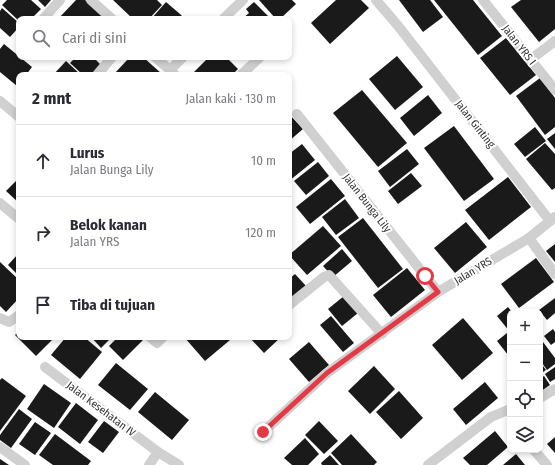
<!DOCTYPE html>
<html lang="id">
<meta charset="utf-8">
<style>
body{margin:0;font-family:"Fira Sans Condensed",sans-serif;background:#f7f7f7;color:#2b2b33}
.controls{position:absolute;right:12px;bottom:12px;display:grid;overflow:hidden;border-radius:8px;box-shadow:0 2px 6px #0003}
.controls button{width:36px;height:36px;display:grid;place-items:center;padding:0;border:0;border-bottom:1px solid #e1e1e2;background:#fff;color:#2b2b33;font:20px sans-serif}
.stop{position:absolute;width:12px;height:12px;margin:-9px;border:3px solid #e63946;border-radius:50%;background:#fff}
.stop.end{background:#e63946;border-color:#fff;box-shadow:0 1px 4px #0008}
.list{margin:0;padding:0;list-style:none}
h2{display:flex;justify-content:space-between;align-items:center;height:52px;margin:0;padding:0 16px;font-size:17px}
h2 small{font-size:13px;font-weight:400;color:#7c7c81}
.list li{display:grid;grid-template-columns:26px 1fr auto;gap:12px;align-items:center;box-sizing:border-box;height:72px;padding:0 16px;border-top:1px solid #e1e1e2}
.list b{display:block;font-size:15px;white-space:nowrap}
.list p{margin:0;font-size:13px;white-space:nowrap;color:#7c7c81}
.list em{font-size:13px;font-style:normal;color:#7c7c81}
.icon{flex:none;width:22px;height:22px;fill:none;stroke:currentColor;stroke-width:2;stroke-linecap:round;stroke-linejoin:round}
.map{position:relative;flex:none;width:555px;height:465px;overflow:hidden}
.search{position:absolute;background:#fff;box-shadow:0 2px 6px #0003;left:16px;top:16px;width:276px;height:44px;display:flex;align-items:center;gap:10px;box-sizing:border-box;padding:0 14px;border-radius:8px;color:#7c7c81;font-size:15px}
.panel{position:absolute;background:#fff;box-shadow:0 2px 6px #0003;left:16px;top:72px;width:276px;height:268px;border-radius:8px}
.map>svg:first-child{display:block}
</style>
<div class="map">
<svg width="555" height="465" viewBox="0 0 555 465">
<rect width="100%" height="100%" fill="#fff"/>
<g fill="#1a1a1a">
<path d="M7,0H31L41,9L31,19H19V21L2,5Z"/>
<path d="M38,0H51L45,7Z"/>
<path d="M76,0H85L106,19H58Z"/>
<path d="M113,0H157L162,5L149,19H133Z"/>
<path d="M259,0H292L296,4L280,19H276Z"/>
<path d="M336,0H361L369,8L330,44L311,23Z"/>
<path d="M399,0H430L443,17L423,32Z"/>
<path d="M434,0H473L502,36L478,55Z"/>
<path d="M521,0H555V29L539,42L511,7Z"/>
<path d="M166,2L180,14L185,19H151Z"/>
<path d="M254,2L271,19H242L249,13L246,9Z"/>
<path d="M2,8L19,23V27L10,37L0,28V11Z"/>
<path d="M506,38L536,75L510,95L480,58Z"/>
<path d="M4,44L32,67L26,75H19L17,86L0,72V49Z"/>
<path d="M397,56L423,87L395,110L369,79Z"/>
<path d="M76,57H93L101,65L91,75H83L70,63Z"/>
<path d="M130,57H143L162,74L113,75Z"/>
<path d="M209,57H226L238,69L232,75H195L193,73Z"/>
<path d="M66,61L81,75H53Z"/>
<path d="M540,78L555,98V127L545,135L516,96Z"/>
<path d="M362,90L407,143L378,167L333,113Z"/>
<path d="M428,95L442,113L414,136L400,118Z"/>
<path d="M289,114L303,129L289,141Z"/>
<path d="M454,126L494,179L464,201L424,148Z"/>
<path d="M535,127L546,141L525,157L514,144Z"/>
<path d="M555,133V149L547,139Z"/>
<path d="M545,143L555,154V188L552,190L526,159Z"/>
<path d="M302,144L315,160L289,181V154Z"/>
<path d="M407,149L419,164L390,187L378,171Z"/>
<path d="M318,162L329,176L306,195L294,181Z"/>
<path d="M411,173L422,186L398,204L388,191Z"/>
<path d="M508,177L531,207L489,240L465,210Z"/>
<path d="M19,178V203L6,191Z"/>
<path d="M331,179L345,196L310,224L296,207Z"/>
<path d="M345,199L359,218L336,235L322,217Z"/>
<path d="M363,218L403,269L378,288L338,237Z"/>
<path d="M466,222L487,247L455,273L434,248Z"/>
<path d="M323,226L341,246L307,275L289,255Z"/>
<path d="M555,244V262L546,251Z"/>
<path d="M342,249L352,261L333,277L323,266Z"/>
<path d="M19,253V276L8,265Z"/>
<path d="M536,258L554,282L519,308L501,284Z"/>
<path d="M0,262L19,280V298L6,312L0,306Z"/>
<path d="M407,268L425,290L391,317L373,295Z"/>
<path d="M295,274L307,287L289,304V279Z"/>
<path d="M344,296L358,313L342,326L328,309Z"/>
<path d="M555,298V313L547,320L539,310Z"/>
<path d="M508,307L512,312H510V332L497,316Z"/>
<path d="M331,316L354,343L343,352L320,325Z"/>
<path d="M463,318L493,353L462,380L432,345Z"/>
<path d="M553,329L555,332V342L551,345L544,336Z"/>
<path d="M19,331V337H55L36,356L15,335Z"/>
<path d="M507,333L510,337V353L508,355L497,341Z"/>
<path d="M66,337H84L102,352L80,379L51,355Z"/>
<path d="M91,337H112L101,348Z"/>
<path d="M118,337H142L144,339L123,360L109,346Z"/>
<path d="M187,337H227L230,340L205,361L185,338Z"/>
<path d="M249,337H281L264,353Z"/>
<path d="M540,338L555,358V364L547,370L540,360Z"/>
<path d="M309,342L329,365L309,382L289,359Z"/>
<path d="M540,362L546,370L540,374Z"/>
<path d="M116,363L148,389L130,410L98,385Z"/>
<path d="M374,366L395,389L370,414L348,391Z"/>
<path d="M555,367V379L550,382L545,374Z"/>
<path d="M544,376L550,385L540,392V379Z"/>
<path d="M2,378L26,396L0,431V380Z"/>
<path d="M485,382L498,398L466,425L453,409Z"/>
<path d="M44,384L71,403L54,428L27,409Z"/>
<path d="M399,391L423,418L401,439L376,412Z"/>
<path d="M155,392L189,420L172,440L138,412Z"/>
<path d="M76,403L98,420L80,444L58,427Z"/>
<path d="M19,409L32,419L11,448L0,440V435Z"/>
<path d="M104,421L119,432L103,453L88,442Z"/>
<path d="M319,421L338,441L324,454L305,435Z"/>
<path d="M35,422L51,433L35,455L19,444Z"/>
<path d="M495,431L508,447L487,465H470L463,458Z"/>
<path d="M55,434L91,461L88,465H53L39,455Z"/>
<path d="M351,434L377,462L374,465H342L331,453Z"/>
<path d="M555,437V453L547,444Z"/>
<path d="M305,438L319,454L308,465H292L284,458Z"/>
<path d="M516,454L525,465H503Z"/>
<path d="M330,455L339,465H322L321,463Z"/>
<path d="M0,459L9,465H0Z"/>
</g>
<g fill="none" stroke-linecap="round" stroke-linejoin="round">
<g stroke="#d0d0d0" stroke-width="10">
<path d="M91,0L112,19"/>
<path d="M376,0L399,27L550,221"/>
<path d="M483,0L555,90"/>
<path d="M43,19L60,0"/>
<path d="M223,19L243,0"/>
<path d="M155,57L170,70"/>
<path d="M530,60L555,41"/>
<path d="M97,75L112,57"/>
<path d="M175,75L170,70L183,57"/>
<path d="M241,75L260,57"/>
<path d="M0,101L19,117"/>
<path d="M297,114L438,292"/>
<path d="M0,203L19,219"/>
<path d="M529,238L555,274"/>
<path d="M289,305L324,277L329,275L382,334"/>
<path d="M0,318L9,322L19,315"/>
<path d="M150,337L157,343L163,337"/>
<path d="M45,367L158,452L179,465"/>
<path d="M540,398L555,389"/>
<path d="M263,432L327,373L438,292L529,238L555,217"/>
<path d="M0,447L25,465"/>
<path d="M534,450L547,465"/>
<path d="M149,465L158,452"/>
<path d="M428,465L491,417L510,409"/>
</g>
</g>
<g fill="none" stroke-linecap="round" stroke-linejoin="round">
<path stroke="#e63946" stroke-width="5" d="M263,432L327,373L438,292L425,276"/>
</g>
<g text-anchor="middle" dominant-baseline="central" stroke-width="4" stroke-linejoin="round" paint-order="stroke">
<g font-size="11" fill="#333" stroke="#fff">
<text transform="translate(519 45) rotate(52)">Jalan YRS I</text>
<text transform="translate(475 124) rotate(52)">Jalan Ginting</text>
<text transform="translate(367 203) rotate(52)">Jalan Bunga Lily</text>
<text transform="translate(473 271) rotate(-31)">Jalan YRS</text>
<text transform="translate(101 409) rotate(37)">Jalan Kesehatan IV</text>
</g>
</g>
</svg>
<div class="controls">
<button>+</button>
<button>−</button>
<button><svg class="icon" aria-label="locate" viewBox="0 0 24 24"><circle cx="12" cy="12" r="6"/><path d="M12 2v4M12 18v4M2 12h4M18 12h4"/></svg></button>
<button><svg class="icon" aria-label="layers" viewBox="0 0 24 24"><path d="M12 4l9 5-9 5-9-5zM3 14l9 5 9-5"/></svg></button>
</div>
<div class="stop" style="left:425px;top:276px"></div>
<div class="stop end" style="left:263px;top:432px"></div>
<div class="search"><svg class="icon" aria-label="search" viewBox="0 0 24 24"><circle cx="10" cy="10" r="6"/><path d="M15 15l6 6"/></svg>Cari di sini</div>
<section class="panel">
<h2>2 mnt<small>Jalan kaki · 130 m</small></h2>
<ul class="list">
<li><svg class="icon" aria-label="ahead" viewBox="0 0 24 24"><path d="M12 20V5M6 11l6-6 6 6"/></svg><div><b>Lurus</b><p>Jalan Bunga Lily</p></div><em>10 m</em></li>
<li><svg class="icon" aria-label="right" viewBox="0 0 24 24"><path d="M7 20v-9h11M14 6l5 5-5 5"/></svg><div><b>Belok kanan</b><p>Jalan YRS</p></div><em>120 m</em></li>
<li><svg class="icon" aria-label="arrive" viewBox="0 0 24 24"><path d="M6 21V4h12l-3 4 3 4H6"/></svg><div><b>Tiba di tujuan</b></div></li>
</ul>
</section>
</div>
